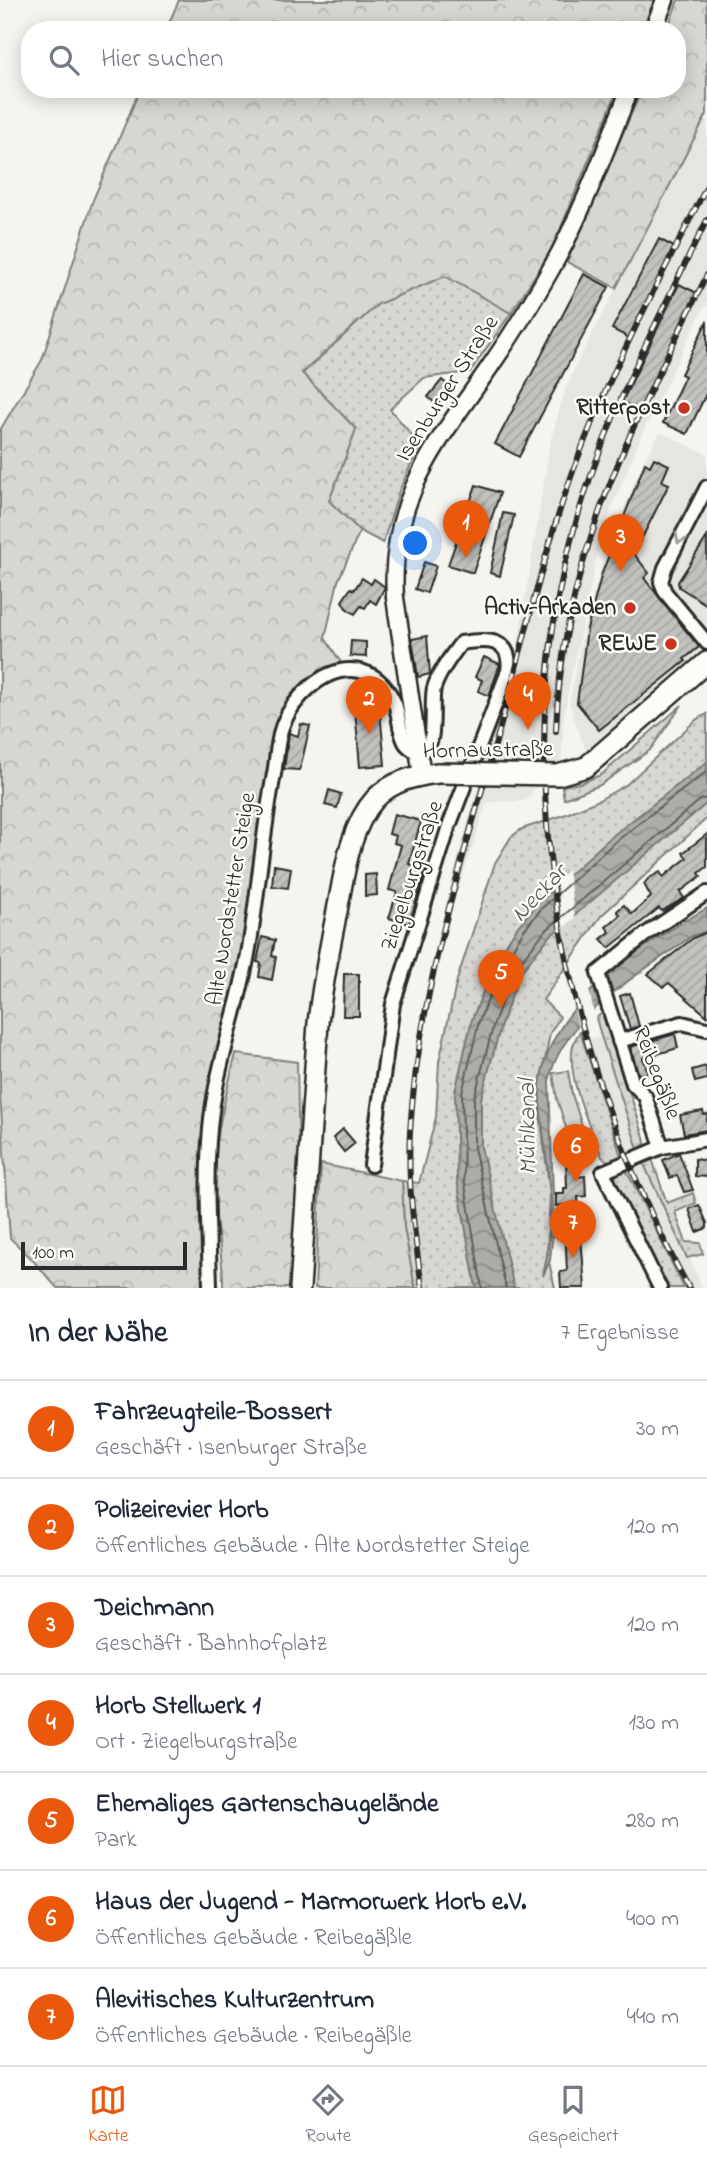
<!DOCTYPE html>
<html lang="de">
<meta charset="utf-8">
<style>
body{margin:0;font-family:"Indie Flower",sans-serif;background:#f6f6f7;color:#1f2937}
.scale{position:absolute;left:21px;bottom:18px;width:166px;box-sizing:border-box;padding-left:7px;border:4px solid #2b2b2b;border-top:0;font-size:19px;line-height:24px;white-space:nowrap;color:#2b2b2b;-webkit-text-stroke:5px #fdfcf7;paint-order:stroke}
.you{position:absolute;left:416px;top:544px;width:24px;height:24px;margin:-18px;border:5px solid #fff;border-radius:50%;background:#1a73e8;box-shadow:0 0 0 10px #1a73e833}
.badge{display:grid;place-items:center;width:46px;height:46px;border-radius:50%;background:#ea580c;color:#fff;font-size:23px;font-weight:700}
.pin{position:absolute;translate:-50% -58px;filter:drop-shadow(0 2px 4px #0008)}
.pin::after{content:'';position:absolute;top:37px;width:24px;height:21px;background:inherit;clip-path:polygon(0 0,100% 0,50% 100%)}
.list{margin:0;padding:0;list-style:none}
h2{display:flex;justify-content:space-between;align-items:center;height:91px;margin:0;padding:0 28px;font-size:30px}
h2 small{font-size:23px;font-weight:400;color:#747a83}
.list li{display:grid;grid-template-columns:46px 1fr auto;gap:21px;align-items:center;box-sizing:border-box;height:98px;padding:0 28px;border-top:2px solid #e0e1e3}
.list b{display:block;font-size:26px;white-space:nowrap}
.list p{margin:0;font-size:23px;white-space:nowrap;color:#747a83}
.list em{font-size:23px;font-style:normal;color:#747a83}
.icon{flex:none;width:38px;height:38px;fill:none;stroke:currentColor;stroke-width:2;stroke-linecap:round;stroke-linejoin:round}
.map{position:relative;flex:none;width:707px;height:1288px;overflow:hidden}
.search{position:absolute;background:#fff;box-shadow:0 4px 18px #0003;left:21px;right:21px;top:21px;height:77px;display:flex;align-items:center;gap:18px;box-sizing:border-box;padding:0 24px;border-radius:28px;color:#747a83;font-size:26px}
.sheet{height:777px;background:#fff}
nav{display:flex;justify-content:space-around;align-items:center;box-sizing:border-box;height:98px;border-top:2px solid #e0e1e3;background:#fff;font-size:19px;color:#747a83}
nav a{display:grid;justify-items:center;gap:4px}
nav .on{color:#ea580c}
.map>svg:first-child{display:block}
</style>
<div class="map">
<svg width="707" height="1288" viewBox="0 0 707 1288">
<defs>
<pattern id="grass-dots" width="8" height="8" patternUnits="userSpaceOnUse" patternTransform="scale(1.75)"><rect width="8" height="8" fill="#d7d6d2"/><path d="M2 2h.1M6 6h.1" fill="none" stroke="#b9b8b4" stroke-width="1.8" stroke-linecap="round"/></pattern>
<pattern id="forest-crowns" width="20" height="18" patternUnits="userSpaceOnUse" patternTransform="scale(1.75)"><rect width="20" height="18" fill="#d7d6d2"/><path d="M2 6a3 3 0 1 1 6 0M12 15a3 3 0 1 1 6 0" fill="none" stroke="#b9b8b4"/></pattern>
<pattern id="water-waves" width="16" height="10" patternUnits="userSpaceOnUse" patternTransform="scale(1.75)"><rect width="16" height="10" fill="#adaca9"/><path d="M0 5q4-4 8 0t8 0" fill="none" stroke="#8d8c8a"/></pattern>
<pattern id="building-hatch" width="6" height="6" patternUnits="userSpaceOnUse" patternTransform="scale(1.75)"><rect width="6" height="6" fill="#c2c1be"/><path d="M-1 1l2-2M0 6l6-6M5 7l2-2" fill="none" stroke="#a7a6a3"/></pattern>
</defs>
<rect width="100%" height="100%" fill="#f5f4ef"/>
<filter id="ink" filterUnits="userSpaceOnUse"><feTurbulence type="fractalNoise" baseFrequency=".0143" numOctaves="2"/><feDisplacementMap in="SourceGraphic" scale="14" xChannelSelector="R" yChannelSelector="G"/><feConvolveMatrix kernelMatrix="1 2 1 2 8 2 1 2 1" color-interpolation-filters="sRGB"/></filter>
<g filter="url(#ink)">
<g fill="#e6e5e0">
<path d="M707,114V305L703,309L642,434L613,505L598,549L564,714L560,782L541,783L524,801L487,802L458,891L449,889L519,637L551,439L563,397L574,369Z"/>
<path d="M660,432L707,454V645L587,755L569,703L583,631L606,551L641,467Z"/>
<path d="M601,1036L639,1152L703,1288H684L622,1159L582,1041Z"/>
</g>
<g fill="url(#grass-dots)" stroke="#81807e" stroke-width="2">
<path d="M445,276L511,313L470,372L424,378L390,409L420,445L399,491L383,543L360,531L329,501L356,429L302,374L378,304Z"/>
<path d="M682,705L650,750L600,785L564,799L562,786L581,783L601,775Z"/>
<path d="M707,714V818L601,916L543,1000L560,1017L550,1033L538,1098L550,1194L547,1253L555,1288H415L404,1228L402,1181L419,1183L436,1117L439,1062L457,980L495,863L511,837L522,829L564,815L599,800L627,784L697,719Z"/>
<path d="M602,1013H604L644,1137L645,1143L639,1152L601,1036L596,1018Z"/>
<path d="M580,1032L622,1159L608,1161L602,1157C591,1129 556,1058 580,1032Z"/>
<path d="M650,1159H652L667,1203L693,1193L696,1203L675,1212L686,1242L700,1243L703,1254L687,1258L642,1160Z"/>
<path d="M625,1167L684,1288H667L615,1180L616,1175Z"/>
</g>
<g fill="url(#forest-crowns)" stroke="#81807e" stroke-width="2">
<path d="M179,0H654L642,30H166Z"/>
<path d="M678,0H707V114L616,288L567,262L642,89H677V30H667Z"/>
<path d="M140,89H618L553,247L511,313L445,276L378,304L302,373L356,429L329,501L360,531L338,581L325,638L342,664L326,667L303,684L279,718L248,900L241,953L204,1130L200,1188L205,1288H57L30,1257L10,1238L0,1095V430L42,360L93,200Z"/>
<path d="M236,1054L297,1062L299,1164L290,1288H223C224,1256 214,1224 214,1192C213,1145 224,1100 236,1054Z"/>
<path d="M321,1164L402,1181L404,1228L415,1288H315Z"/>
</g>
<path fill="#d7d6d2" stroke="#81807e" stroke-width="2" d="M568,1071L572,1094L588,1145L573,1150L557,1099L553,1073Z"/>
<g fill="url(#water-waves)" stroke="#797877" stroke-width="2">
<path d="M707,762V803L549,937L520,973L501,1025L481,1099V1147L514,1288H476L457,1180L455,1092L472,1019L496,960L518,926L537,904L611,837Z"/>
<path d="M707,908V931L692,936C643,972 561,1017 549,1081L554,1222L550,1260L543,1276C549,1249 552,1218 550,1191C548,1161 542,1131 540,1101C534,1013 640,946 707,908Z"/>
</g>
<g fill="#f5f4ef">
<path d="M568,870L575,918L558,933L551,886Z"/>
<path d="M589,990L594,1013L579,1030L573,1005Z"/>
</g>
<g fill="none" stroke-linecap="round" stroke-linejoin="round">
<g stroke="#5f5f5d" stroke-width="2">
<path d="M482,1288L464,1179L462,1093L479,1021L503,964L524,930L542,908L615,842L707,771"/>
<path d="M506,1288L474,1148V1099L494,1023L513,971L544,932L700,800L707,798"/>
</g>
</g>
<g fill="url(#building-hatch)" stroke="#2b2b2b" stroke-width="2">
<path d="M659,239L674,247L629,338L612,329Z"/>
<path d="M584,274L609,287L519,457L495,444Z"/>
<path d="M679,284L697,293L639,410L622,402Z"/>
<path d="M707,321V392L687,434L663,423L685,376L681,374L683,370Z"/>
<path d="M442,380L451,388L437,405L428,397Z"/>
<path d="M654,458L669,465L662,481L669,484L634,554L649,573L644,578L699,647L684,659L686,661L599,730L577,703L587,629L602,573L645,463L650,466Z"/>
<path d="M476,485L500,493L473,573L448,565Z"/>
<path d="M503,513L514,515L500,576L490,573Z"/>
<path d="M707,537V605L679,587L678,582Z"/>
<path d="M424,562L436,566L427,593L415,589Z"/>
<path d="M362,578L371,584L374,579L385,587L376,604L370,600L365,608L361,606L355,614L346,608L342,601L351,588L354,590Z"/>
<path d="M427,636L430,674L418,677L412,639Z"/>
<path d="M351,641L366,642V657L350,656Z"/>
<path d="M484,657L500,664L489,696L478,691L482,680L475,677Z"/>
<path d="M369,685L370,702L379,701L385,765L360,767L353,686Z"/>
<path d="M301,724L310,726L301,765L299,770L284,769L289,733L298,736Z"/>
<path d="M329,790L341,794L337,808L325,805Z"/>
<path d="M394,814L421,821L409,864L426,869L409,924L389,918L397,892L389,890L401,845L394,843L396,836L389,834Z"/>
<path d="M707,834V867L699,873L701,876L680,892L684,898L662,911L659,908L609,948L601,939L610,932L606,927L620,915L617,911L624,905L632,914L651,897L644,884L648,879L660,872L663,877L687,858L683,853Z"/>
<path d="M274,865L291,868L288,888L272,886Z"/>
<path d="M376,874L377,895L365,896V875Z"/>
<path d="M707,932V1016L669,983L663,987L648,974L693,938Z"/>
<path d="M262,937L275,940L272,956L276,957L272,980L259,977L261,963L257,962Z"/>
<path d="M344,974H359V1016H343Z"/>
<path d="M630,993L639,1026L630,1029L620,996Z"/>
<path d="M675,1034L678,1048L643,1058L648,1072L639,1075L630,1047Z"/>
<path d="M706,1066L707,1079L695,1082L692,1070Z"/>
<path d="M703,1111L704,1115L707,1114V1130L684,1134L680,1115Z"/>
<path d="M343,1129L355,1143L344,1152L333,1138Z"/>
<path d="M679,1153L693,1190L684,1192L677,1175L670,1178L663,1160Z"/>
<path d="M575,1159L576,1177L585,1176L586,1196L578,1197L585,1288H561L560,1272L567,1271L564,1205L556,1206V1194H564V1188H567L566,1160Z"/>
<path d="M695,1159L707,1161V1177L695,1176Z"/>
<path d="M699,1205L707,1223V1228L697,1232L689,1209Z"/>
</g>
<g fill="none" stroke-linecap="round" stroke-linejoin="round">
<defs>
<g id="minor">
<path d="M707,487L665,568L661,582L665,592L707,643"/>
<path d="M619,1041L682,1023L707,1029"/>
<path d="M662,1147L645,1096L633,1084L598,973L646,934L707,893"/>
<path d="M210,1288C209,1235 205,1181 210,1129C215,1065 241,1005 250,942C259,886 263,830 274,774C277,758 277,737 284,722C289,710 299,697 309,688C340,661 377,663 395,704C399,715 399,728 404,740C406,745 413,752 420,751C439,750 430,702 434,688C439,672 451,656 461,643C485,639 513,637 508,671L449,826L393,1004L371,1165"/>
<path d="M660,1288L603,1172L662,1147L707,1139"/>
</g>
<g id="tertiary">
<path d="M653,30L665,0"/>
<path d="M422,775L395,598C389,498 436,445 489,368C511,336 532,303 551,269C583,212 605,150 630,89"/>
</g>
<g id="primary">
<path d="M586,767L707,662"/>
<path d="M300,1288L318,1023C322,987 329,951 336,916C344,878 348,829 375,799C392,781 414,776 438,773"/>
</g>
</defs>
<use href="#minor" stroke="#2b2b2b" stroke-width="18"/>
<use href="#tertiary" stroke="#2b2b2b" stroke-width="21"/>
<use href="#primary" stroke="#2b2b2b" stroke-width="24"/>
<use href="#minor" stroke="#fdfcf7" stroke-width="12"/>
<use href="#tertiary" stroke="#fdfcf7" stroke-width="16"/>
<use href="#primary" stroke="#fdfcf7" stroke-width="19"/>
<defs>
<g id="rail">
<path d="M556,731C562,557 632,427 707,275"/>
<path d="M422,1288C415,1237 407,1184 410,1132C418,998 459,870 496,742C523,648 543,550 578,458C613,365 662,275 707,186"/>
<path d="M689,1288C562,1057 500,766 580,509C611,408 660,314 707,220"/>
</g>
</defs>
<use href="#rail" stroke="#2b2b2b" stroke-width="6"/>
<use href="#rail" stroke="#fdfcf7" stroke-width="3.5" stroke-dasharray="10" stroke-linecap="butt"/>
<defs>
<path id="primary-bridge" d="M438,773L558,775L586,767"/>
</defs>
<use href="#primary-bridge" stroke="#2b2b2b" stroke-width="24" stroke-linecap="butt"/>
<use href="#primary-bridge" stroke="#fdfcf7" stroke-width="19"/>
</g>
<defs><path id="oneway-chevron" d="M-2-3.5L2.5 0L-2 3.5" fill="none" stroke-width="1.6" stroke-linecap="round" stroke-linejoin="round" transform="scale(1.75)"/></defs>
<use stroke="#9e9e9b" href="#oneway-chevron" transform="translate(680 539) rotate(117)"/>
</g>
<g fill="#c8321e" stroke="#fdfcf7" stroke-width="2.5">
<circle cx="684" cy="408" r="7"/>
<circle cx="630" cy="608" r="7"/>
<circle cx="671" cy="644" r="7"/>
</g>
<g text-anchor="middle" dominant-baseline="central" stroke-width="5" stroke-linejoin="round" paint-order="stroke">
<g font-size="23" fill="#2b2b2b" stroke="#fdfcf7">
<text transform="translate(448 389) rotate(-57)">Isenburger Straße</text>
<text transform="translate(488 751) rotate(-1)">Hornaustraße</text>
<text transform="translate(413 876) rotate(-72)">Ziegelburgstraße</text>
<text transform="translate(232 899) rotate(-81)">Alte Nordstetter Steige</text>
<text transform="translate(656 1073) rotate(69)">Reibegäßle</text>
</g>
<g font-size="23" font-weight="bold" fill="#2b2b2b" stroke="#fdfcf7" text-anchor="end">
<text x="670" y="408">Ritterpost</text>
<text x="616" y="608">Activ-Arkaden</text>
<text x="657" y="644">REWE</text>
</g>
<g font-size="24" font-style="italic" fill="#585857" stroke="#fdfcf7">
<text transform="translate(540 894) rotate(-46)">Neckar</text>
<text transform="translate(529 1127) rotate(-91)">Mühlkanal</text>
</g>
</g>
</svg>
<div class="scale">100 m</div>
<div class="you"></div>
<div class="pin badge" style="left:466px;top:558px">1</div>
<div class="pin badge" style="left:369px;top:734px">2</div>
<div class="pin badge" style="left:621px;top:572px">3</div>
<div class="pin badge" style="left:528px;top:730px">4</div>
<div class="pin badge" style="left:501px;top:1008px">5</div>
<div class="pin badge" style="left:576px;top:1182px">6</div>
<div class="pin badge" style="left:573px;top:1258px">7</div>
<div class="search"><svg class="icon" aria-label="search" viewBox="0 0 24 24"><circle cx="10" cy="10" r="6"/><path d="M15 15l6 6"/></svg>Hier suchen</div>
</div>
<section class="sheet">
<h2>In der Nähe<small>7 Ergebnisse</small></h2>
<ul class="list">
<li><span class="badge">1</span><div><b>Fahrzeugteile-Bossert</b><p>Geschäft · Isenburger Straße</p></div><em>30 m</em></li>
<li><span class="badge">2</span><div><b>Polizeirevier Horb</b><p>Öffentliches Gebäude · Alte Nordstetter Steige</p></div><em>120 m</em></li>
<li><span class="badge">3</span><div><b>Deichmann</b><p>Geschäft · Bahnhofplatz</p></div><em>120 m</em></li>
<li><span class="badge">4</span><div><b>Horb Stellwerk 1</b><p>Ort · Ziegelburgstraße</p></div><em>130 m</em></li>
<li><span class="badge">5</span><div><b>Ehemaliges Gartenschaugelände</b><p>Park</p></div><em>280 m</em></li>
<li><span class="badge">6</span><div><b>Haus der Jugend - Marmorwerk Horb e.V.</b><p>Öffentliches Gebäude · Reibegäßle</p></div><em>400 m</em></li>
<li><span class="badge">7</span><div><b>Alevitisches Kulturzentrum</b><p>Öffentliches Gebäude · Reibegäßle</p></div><em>440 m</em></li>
</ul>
</section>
<nav>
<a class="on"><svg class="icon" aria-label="map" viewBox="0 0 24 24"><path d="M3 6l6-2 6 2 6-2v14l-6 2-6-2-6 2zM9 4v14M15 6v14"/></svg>Karte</a>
<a><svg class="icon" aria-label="directions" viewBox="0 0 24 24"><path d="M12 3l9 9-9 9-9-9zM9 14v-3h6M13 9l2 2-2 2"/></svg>Route</a>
<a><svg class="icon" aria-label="saved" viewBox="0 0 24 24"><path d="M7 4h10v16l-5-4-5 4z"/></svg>Gespeichert</a>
</nav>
